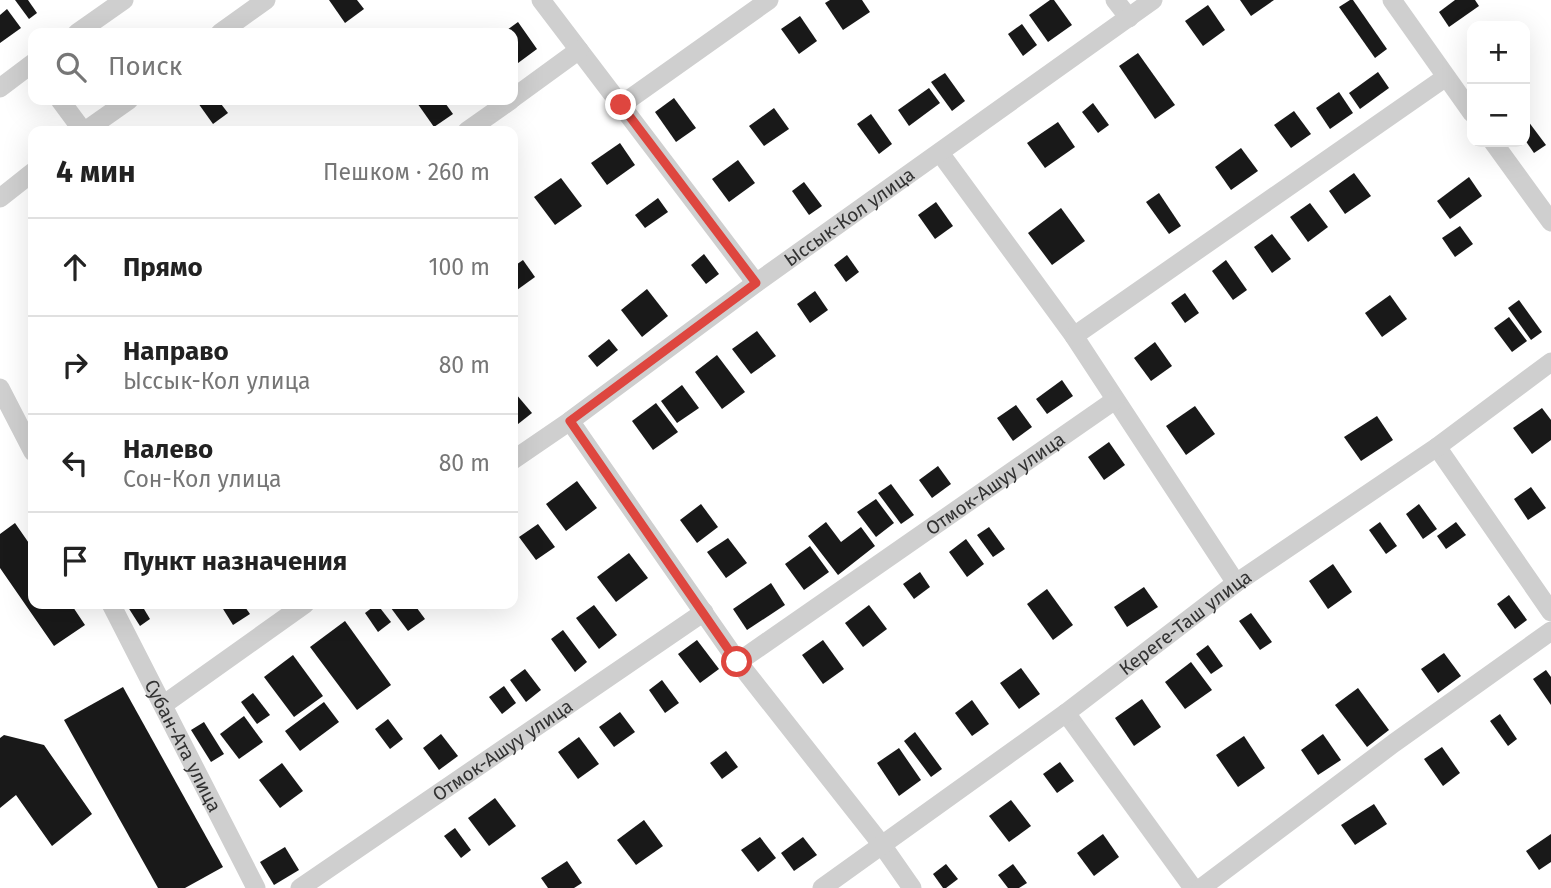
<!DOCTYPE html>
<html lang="ru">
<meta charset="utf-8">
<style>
body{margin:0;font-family:"Fira Sans",sans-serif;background:#f6f6f6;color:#222}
.controls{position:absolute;right:21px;top:21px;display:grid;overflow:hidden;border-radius:14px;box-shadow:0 7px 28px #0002}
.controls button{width:63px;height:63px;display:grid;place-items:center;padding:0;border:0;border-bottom:2px solid #e0e0e0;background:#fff;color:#222;font:35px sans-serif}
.stop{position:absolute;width:21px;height:21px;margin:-16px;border:5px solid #de463f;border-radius:50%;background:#fff}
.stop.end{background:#de463f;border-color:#fff;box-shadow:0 2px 7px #0008}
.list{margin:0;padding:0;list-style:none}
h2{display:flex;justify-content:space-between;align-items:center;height:91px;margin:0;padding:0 28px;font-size:30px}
h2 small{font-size:23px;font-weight:400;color:#767676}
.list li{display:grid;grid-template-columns:46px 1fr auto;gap:21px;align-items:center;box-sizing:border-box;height:98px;padding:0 28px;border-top:2px solid #e0e0e0}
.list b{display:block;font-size:26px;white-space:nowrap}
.list p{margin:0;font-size:23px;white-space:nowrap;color:#767676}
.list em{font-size:23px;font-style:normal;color:#767676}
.icon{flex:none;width:38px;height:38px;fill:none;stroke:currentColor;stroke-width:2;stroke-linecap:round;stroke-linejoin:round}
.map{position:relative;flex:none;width:1551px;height:888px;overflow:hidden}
.search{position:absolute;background:#fff;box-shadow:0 7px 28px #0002;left:28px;top:28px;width:490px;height:77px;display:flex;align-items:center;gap:18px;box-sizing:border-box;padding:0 24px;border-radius:14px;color:#767676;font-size:26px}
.panel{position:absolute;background:#fff;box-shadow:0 7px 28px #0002;left:28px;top:126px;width:490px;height:483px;border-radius:14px}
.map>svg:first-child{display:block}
</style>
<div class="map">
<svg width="1551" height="888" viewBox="0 0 1551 888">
<rect width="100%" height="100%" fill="#fff"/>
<g fill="#191919">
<path d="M15,0H28L37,13L29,19Z"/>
<path d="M329,0H357L364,9L345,23Z"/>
<path d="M830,0H862L870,12L843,30L825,3Z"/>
<path d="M1050,0H1054L1072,25L1048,42L1029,15Z"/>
<path d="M1240,0H1274L1251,16Z"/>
<path d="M1350,0H1353L1387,49L1375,58L1339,7Z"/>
<path d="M1455,0H1475L1479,6L1449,27L1439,12Z"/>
<path d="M1208,5L1225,30L1203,46L1185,21Z"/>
<path d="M7,9L21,28L0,43V15Z"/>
<path d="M800,16L817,41L799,54L781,29Z"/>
<path d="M518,22L537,49L514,66L513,33H503Z"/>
<path d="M1022,24L1037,45L1023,56L1008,34Z"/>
<path d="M1138,53L1175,105L1155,119L1119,66Z"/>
<path d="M1378,72L1389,88L1360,109L1349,93Z"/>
<path d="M945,73L965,101L952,111L931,82Z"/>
<path d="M929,88L940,103L909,126L898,110Z"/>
<path d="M1339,92L1353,113L1330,129L1316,108Z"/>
<path d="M674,98L696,128L676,142L655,112Z"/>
<path d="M203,100H218L228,113L213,124L198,103Z"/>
<path d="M415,100H443L453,114L434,127Z"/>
<path d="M1093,103L1109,125L1098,133L1082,112Z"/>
<path d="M774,108L789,129L764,146L749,126Z"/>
<path d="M1294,111L1311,134L1291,148L1274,125Z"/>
<path d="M871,114L892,144L879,154L857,124Z"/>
<path d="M1528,121L1546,145L1534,153L1525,140V123Z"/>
<path d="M1058,122L1075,147L1045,168L1027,143Z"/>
<path d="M620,143L635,165L607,185L591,163Z"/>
<path d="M1241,148L1258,171L1231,190L1215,167Z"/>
<path d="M738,160L755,183L729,202L712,179Z"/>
<path d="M1354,173L1371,196L1345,214L1329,191Z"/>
<path d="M1469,177L1482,196L1450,219L1437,201Z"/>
<path d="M561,178L582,206L555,225L534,197Z"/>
<path d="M804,182L822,206L809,215L792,191Z"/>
<path d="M1159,193L1181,226L1169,234L1146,202Z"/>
<path d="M658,198L668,212L645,228L635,215Z"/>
<path d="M936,202L953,226L935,239L918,215Z"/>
<path d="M1310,203L1328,227L1308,242L1290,217Z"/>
<path d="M1061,208L1085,241L1052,265L1028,233Z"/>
<path d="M1460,226L1473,244L1455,257L1442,238Z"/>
<path d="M1272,234L1291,259L1272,273L1254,247Z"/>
<path d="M704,254L719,274L706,284L691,265Z"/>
<path d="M847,255L859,272L846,282L834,265Z"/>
<path d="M523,260L535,277L517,290L513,285V267Z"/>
<path d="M1226,260L1247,290L1233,300L1212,271Z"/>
<path d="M647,289L668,316L642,337L621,310Z"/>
<path d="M815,291L828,310L810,323L797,304Z"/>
<path d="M1185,293L1199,313L1185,323L1171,303Z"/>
<path d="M1390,295L1407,319L1382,337L1365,313Z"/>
<path d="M1519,300L1542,332L1531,340L1508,308Z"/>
<path d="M1509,317L1527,341L1512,352L1494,328Z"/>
<path d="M757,331L776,356L751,374L732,349Z"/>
<path d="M609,339L618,350L597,367L588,356Z"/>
<path d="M1155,342L1172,366L1151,381L1134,358Z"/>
<path d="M717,355L745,392L722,409L695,372Z"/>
<path d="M1062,380L1073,396L1047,414L1036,399Z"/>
<path d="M682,385L699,408L677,423L661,401Z"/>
<path d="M516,394L532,413L513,428V396Z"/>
<path d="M656,403L678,432L653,450L632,421Z"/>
<path d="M1016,405L1032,427L1013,441L997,418Z"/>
<path d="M1195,406L1215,434L1186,455L1166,426Z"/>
<path d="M1542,408L1551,420V440L1532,454L1513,428Z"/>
<path d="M1377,416L1393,440L1361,461L1344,437Z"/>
<path d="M1109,442L1125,465L1104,480L1088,457Z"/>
<path d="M938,466L951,484L932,498L919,480Z"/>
<path d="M577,481L597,508L566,531L546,504Z"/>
<path d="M891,484L914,515L901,524L878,493Z"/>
<path d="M1531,487L1546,508L1528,520L1514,499Z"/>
<path d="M876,499L894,523L876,537L857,512Z"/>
<path d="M701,504L718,527L697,543L680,520Z"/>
<path d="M1419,504L1437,529L1423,539L1406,514Z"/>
<path d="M826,522L841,542L861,527L875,546L838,575L808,536Z"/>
<path d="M1380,522L1397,546L1386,554L1369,530Z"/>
<path d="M1456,522L1466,535L1446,549L1437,536Z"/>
<path d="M15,523L33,549V604H71L85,625L54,646L0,568V534Z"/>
<path d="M538,524L555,547L536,560L519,537Z"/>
<path d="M989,527L1005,549L993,557L977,535Z"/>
<path d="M728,538L747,563L726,578L707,552Z"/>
<path d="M966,539L984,564L967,577L949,552Z"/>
<path d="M810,546L829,572L804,590L785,564Z"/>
<path d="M629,553L648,578L616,602L597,577Z"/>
<path d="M1333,564L1352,592L1328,609L1309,581Z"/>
<path d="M920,572L930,587L914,599L903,584Z"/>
<path d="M771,583L785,605L747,630L733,609Z"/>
<path d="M1144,587L1158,607L1127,627L1114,607Z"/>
<path d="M1047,589L1073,625L1053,640L1027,604Z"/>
<path d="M1509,595L1527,620L1515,629L1497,604Z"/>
<path d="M126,604H141L150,619L140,626Z"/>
<path d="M220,604H243L250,614L233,625Z"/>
<path d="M377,604L391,622L378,632L365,613Z"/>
<path d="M388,604H414L425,619L408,631Z"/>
<path d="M594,605L617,635L599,649L576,618Z"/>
<path d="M869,605L887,629L863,647L845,623Z"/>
<path d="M1251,613L1272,642L1260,650L1239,621Z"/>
<path d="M345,621L391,685L357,710L310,647Z"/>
<path d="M563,630L587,662L575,672L551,639Z"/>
<path d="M697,640L719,669L700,683L678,654Z"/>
<path d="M823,640L844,669L823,684L802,655Z"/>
<path d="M1208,645L1223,666L1211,674L1196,654Z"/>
<path d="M1444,653L1461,676L1438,693L1421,669Z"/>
<path d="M293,655L323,696L294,717L264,677Z"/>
<path d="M1191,662L1212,690L1185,709L1165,682Z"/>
<path d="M1021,668L1040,694L1019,709L1000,683Z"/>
<path d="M525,669L541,690L526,702L510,680Z"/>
<path d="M1546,670L1551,677V705L1533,679Z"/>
<path d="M662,680L679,703L665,713L649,690Z"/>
<path d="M504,686L516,703L502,714L489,697Z"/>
<path d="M123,687L223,867L185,888H158L64,720Z"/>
<path d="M1358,688L1389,730L1367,747L1335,705Z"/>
<path d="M253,693L270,715L257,724L241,702Z"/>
<path d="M1142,699L1161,727L1134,746L1115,718Z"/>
<path d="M972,700L989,724L972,736L955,713Z"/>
<path d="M324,702L339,722L300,751L285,731Z"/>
<path d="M620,712L635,732L614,747L599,727Z"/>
<path d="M1500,714L1517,739L1508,746L1490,721Z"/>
<path d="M244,716L263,742L239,759L220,734Z"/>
<path d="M388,719L403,739L390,749L375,729Z"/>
<path d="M204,722L224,754L211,762L191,730Z"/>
<path d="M915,732L942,769L931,777L904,741Z"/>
<path d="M441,734L458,756L439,770L423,748Z"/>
<path d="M1323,734L1341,760L1318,775L1301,750Z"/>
<path d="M4,735L44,745L92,814L52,846L16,795L0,808V738Z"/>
<path d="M1244,736L1265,768L1238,787L1216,755Z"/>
<path d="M579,737L599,764L578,779L558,752Z"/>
<path d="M1442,747L1460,773L1443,786L1424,759Z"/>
<path d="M899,748L921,780L899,796L877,763Z"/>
<path d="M726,751L738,767L722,779L710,763Z"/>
<path d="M1060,762L1074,781L1057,793L1043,774Z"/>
<path d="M282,763L303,791L280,808L259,780Z"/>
<path d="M495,798L516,826L489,846L468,818Z"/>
<path d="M1011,800L1031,826L1009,842L989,816Z"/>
<path d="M1374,804L1387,824L1355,845L1341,825Z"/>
<path d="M644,820L663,846L636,865L617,840Z"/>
<path d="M455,828L471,850L461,858L444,836Z"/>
<path d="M1103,834L1119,857L1094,876L1077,853Z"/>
<path d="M1551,834V862L1539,870L1526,851Z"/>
<path d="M760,837L776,858L758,872L741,850Z"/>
<path d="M803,837L817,855L794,871L781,853Z"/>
<path d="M285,847L299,870L274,885L260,862Z"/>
<path d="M567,861L582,883L574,888H548L541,878Z"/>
<path d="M946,864L958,879L946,888H943L933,874Z"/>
<path d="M1013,864L1027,883L1019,888H1008L998,875Z"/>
</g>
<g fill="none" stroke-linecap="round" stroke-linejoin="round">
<g stroke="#cfcfcf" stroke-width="19">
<path d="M541,0L756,283"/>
<path d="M1115,0L1129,18"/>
<path d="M1392,0L1472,113"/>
<path d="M77,33L124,0"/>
<path d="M220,33L266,0"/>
<path d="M0,88L33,63"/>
<path d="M513,98L579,50"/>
<path d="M60,100L83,131"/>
<path d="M621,105L769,0"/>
<path d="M85,131L129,100"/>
<path d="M467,131L511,100"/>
<path d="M1493,142L1551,222"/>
<path d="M940,153L1074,336L1236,583"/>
<path d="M0,198L33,172"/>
<path d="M1074,336L1446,77"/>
<path d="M0,388L33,452"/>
<path d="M570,421L738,662L882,845L912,888"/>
<path d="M1437,447L1551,612"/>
<path id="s1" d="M513,460L570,421L756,283L1153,0"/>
<path id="s2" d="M111,604L256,888"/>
<path id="s3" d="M738,662L1115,400"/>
<path d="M163,705L305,604"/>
<path d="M1066,713L1193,888"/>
<path id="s4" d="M300,888L704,612"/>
<path id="s5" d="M822,888L1066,713L1236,583L1437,447L1551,362"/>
<path d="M1201,888L1394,743L1551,631"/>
</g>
</g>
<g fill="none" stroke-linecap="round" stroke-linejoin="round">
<path stroke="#de463f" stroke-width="9" d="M621,105L756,283L570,421L737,662"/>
</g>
<g text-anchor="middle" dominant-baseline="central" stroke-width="7" stroke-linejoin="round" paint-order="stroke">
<g font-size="19" fill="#323232" stroke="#fff">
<text stroke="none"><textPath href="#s1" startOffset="415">Ыссык-Кол улица</textPath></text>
<text stroke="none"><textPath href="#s3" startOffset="313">Отмок-Ашуу улица</textPath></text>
<text stroke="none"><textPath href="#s5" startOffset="450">Кереге-Таш улица</textPath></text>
<text stroke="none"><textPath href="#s2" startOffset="159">Субан-Ата улица</textPath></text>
<text stroke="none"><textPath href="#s4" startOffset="245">Отмок-Ашуу улица</textPath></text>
</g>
</g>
</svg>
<div class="controls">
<button>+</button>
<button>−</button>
</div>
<div class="stop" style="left:737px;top:662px"></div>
<div class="stop end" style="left:621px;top:105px"></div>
<div class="search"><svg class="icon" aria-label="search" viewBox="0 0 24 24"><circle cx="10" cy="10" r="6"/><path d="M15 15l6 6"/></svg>Поиск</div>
<section class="panel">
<h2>4 мин<small>Пешком · 260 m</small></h2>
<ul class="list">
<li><svg class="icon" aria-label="ahead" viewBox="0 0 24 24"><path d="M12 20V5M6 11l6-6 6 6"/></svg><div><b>Прямо</b></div><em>100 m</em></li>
<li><svg class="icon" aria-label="right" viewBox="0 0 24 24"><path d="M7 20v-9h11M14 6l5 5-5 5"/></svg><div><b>Направо</b><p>Ыссык-Кол улица</p></div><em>80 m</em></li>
<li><svg class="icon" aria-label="left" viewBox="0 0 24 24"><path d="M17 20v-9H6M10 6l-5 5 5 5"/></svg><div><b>Налево</b><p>Сон-Кол улица</p></div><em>80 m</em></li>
<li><svg class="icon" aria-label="arrive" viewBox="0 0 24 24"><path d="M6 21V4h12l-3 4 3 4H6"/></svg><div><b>Пункт назначения</b></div></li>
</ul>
</section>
</div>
